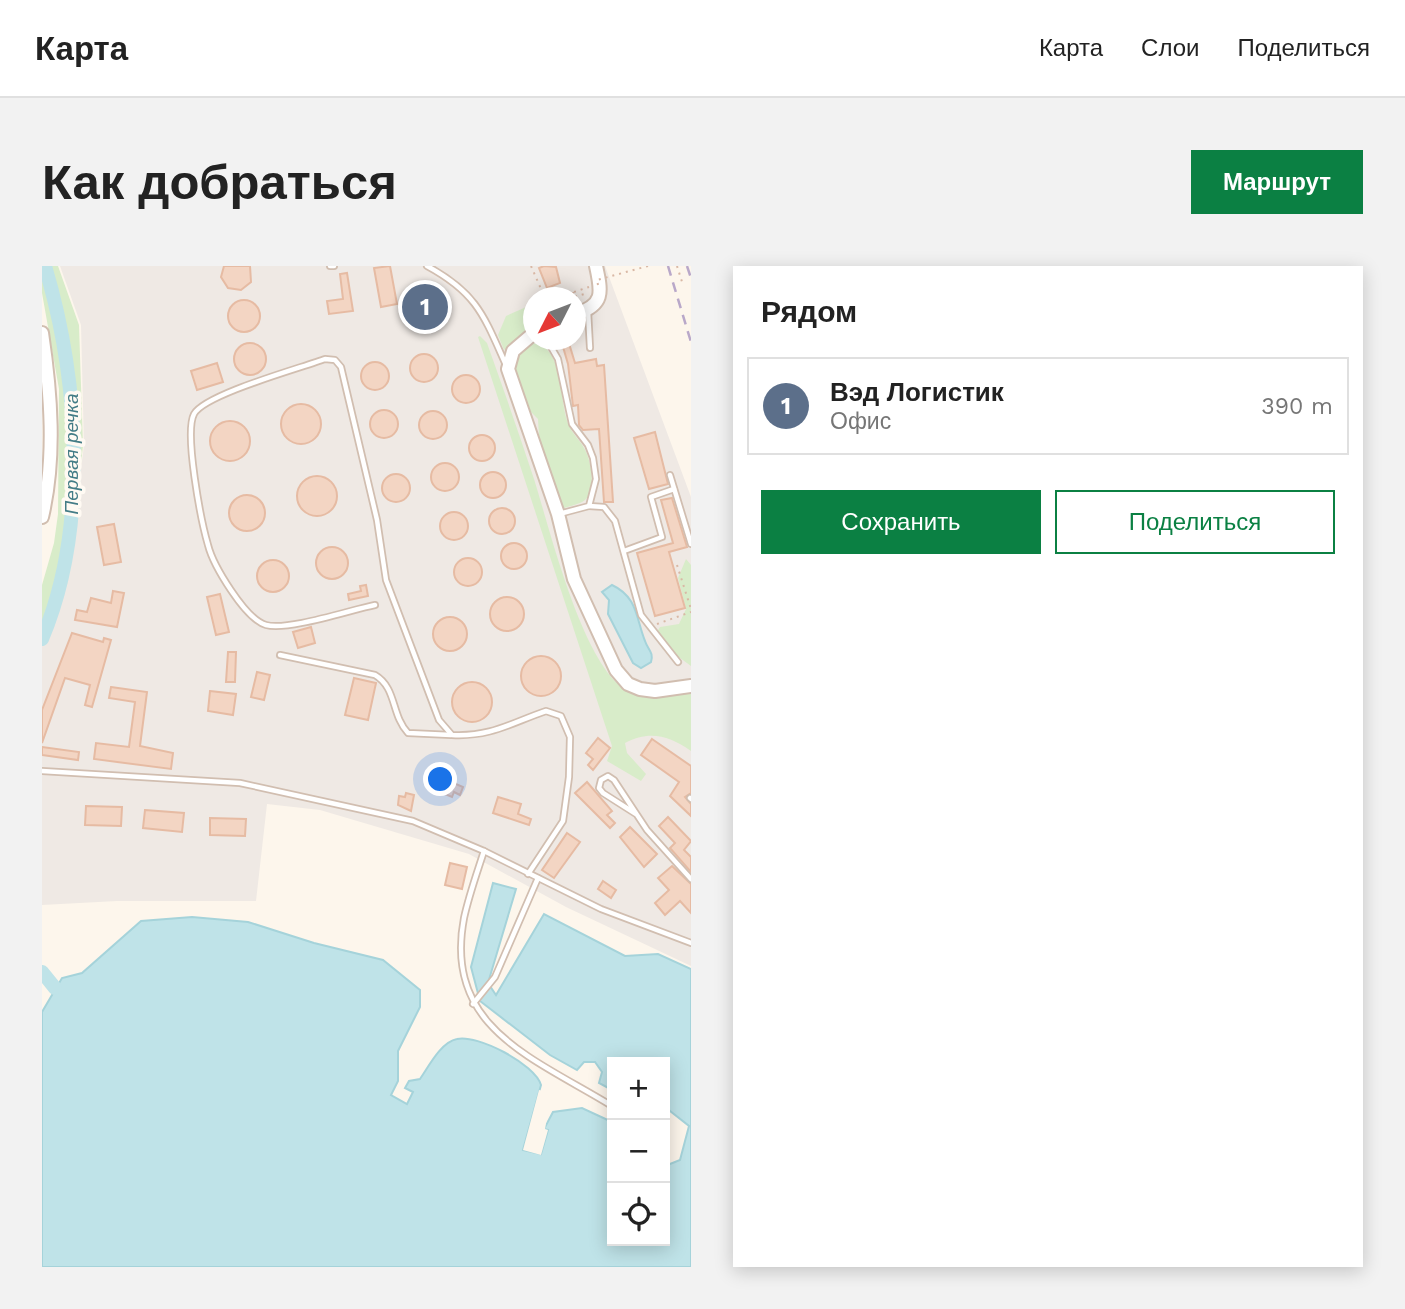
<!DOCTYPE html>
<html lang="ru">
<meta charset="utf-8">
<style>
body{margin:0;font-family:"Work Sans",sans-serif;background:#f2f2f2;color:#222}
.controls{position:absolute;right:21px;bottom:21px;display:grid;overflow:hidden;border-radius:0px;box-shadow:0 4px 18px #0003}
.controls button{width:63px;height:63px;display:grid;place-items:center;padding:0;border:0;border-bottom:2px solid #e0e0e0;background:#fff;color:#222;font:35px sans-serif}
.compass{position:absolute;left:481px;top:21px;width:63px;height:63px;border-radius:50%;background:#fff;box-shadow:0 4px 18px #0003;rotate:228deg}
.you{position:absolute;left:399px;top:514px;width:24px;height:24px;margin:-18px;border:5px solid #fff;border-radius:50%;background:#1a73e8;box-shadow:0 0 0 10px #1a73e833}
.badge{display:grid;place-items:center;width:46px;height:46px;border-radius:50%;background:#0b8043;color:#fff;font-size:23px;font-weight:700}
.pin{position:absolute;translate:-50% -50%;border:4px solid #fff;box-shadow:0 2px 7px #0006}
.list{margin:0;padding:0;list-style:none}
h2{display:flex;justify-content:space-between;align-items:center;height:91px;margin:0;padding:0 28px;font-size:30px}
h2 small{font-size:23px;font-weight:400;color:#767676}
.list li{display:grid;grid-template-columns:46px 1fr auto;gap:21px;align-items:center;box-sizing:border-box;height:98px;margin:0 14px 14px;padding:0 14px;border:2px solid #e0e0e0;border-radius:0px}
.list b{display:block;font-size:26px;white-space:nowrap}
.list p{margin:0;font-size:23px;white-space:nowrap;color:#767676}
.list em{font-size:23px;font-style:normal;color:#767676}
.actions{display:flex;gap:14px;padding:21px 28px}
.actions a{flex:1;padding:16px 0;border:2px solid #0b8043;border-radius:0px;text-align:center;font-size:24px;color:#0b8043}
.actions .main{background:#0b8043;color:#fff}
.icon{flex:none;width:38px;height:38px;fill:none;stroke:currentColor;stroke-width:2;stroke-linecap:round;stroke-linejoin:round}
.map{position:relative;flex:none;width:649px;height:1001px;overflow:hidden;border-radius:0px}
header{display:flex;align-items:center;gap:42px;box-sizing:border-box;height:98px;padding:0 35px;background:#fff;border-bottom:2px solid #e0e0e0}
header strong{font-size:33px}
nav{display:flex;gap:38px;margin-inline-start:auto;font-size:24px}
.intro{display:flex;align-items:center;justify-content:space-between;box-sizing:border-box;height:168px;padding:0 42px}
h1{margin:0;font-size:49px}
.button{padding:18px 32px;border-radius:0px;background:#0b8043;color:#fff;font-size:24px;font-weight:700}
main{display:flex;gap:42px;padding:0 42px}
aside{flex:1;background:#fff;border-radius:0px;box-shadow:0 4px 18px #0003}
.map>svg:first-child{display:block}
</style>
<header>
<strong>Карта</strong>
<nav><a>Карта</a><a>Слои</a><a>Поделиться</a></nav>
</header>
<div class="intro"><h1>Как добраться</h1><a class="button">Маршрут</a></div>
<main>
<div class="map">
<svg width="649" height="1001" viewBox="0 0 649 1001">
<rect width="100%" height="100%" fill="#fdf6ec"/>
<path fill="#efe9e4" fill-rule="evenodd" d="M18,0H563L649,231V700L524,641L427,588L278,544L225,538L214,635H75L0,639V379L25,317L42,179L39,59ZM492,32H534V74H492Z"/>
<g fill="#d8ecc9">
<path d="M0,0H16L37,59L41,180L25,319L0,374V319L12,277L16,248L17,123L0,27Z"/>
<path d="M491,38V61L462,84L456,69L464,50Z"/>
<path d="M438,70L445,77C461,122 477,167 492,213C508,264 539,392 581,422C600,435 629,425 649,422V485C627,470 608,464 583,477L585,487L604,508L599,515L565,495L570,480L436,71Z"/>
<path d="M487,77C524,76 516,136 527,159C530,168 538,174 542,182C549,193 555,225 543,234C538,238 528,240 522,242L519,240L497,171L496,153L488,145L471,103L477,87Z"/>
<path d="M644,293L649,299V400L630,386L615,366L618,361L637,358L644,343L636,312Z"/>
</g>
<g fill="#bfe3e8" stroke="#a5d3da" stroke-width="2">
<path d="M570,319C596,331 594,353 603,375C606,384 612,386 609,396L599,402L591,397L566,348L567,334L560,326Z"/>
<path d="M451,617L474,623L446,717L454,729L502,648L583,690L616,688L649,703V1001H0V746L20,712L40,707L99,655L150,651L206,656L272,677L341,694L378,724V741L356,785V815L349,829L365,838L371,826L363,822L367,815L378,813C387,800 399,776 415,773C435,768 493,798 499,819L481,884L499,888L506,864L502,863L511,846L540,842L570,856V975H623V900L638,894L647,860L623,841V796H570V824L557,817L560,806L553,796H542L535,804L508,789L438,735L429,701Z"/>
</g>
<path fill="#fdf6ec" d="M497,824L501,825L485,881L497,884L502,867L499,862L502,851L505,852L503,863L506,864L499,889L481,884Z"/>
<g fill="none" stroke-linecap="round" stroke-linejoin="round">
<g stroke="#bfe3e8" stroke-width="14">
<path d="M0,373C47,262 37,114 3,0"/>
<path d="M0,706L13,722"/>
</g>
</g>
<g fill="#f3d5c3" stroke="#e6bba3" stroke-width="2">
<path d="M182,0H208L209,16L199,24L186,22L179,11Z"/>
<path d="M348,0L355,38L339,41L332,2Z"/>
<path d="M502,0L514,1L518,17L505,22L497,2Z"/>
<path d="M305,7L311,45L287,48L285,35L301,33L298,8Z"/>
<path d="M394,28L398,42L379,46L376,32Z"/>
<circle cx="202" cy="50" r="16"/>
<path d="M519,74H526L533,97L554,93L555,100L562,99L571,236H562L557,163L541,164L537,159L536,139L531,140L526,98Z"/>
<circle cx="208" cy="93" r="16"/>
<circle cx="382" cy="102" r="14"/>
<circle cx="333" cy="110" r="14"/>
<path d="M175,97L181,116L155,124L149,105Z"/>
<circle cx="424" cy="123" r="14"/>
<circle cx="259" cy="158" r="20"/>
<circle cx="342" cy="158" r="14"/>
<circle cx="391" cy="159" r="14"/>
<circle cx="188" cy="175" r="20"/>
<path d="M613,166L626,218L607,223L592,172Z"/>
<circle cx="440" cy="182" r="13"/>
<circle cx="403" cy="211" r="14"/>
<circle cx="451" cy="219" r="13"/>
<circle cx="354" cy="222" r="14"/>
<circle cx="275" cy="230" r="20"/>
<circle cx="205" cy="247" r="18"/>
<path d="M630,232L645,281L627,286L643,342L613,350L595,287L631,277L619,234Z"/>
<circle cx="460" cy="255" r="13"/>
<circle cx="412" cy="260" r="14"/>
<path d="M72,258L79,296L62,299L55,261Z"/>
<circle cx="472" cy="290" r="13"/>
<circle cx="290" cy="297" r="16"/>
<circle cx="426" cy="306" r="14"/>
<circle cx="231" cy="310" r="16"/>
<path d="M324,319L326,330L307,334L306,328L319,325L318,320Z"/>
<path d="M71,325L82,327L75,361L33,354L35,344L45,346L49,332L69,337Z"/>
<path d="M178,328L187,366L174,369L165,331Z"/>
<circle cx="465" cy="348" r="17"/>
<circle cx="408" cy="368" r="17"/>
<path d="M269,361L273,377L256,382L251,366Z"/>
<path d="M30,367L61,376L62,372L69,374L50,441L43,439L48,419L23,412L0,477V444Z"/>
<path d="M186,386H194L193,416H184Z"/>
<circle cx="499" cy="410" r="20"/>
<path d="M215,406L228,409L222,434L209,431Z"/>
<path d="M312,412L334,417L326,454L303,449Z"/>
<circle cx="430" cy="436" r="20"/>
<path d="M69,421L105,426L98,480L131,487L129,503L52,493L54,477L87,481L93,436L67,432Z"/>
<path d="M168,425L194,428L191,449L166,445Z"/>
<path d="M556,472L568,482L551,504L546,499L551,493L544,487Z"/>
<path d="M610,473L649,500V527L643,531L649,538V550L628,530L637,516L599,489Z"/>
<path d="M0,481L37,486L36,494L0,489Z"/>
<path d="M391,508L421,521L418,529L412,526L410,531L386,521Z"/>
<path d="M545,516L570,545L565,549L573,557L568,562L533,527Z"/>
<path d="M364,527L372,529L369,545L356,539L357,530L363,531Z"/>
<path d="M456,531L479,538L476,548L489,553L487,559L451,547Z"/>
<path d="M44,540L80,541L79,560L43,559Z"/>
<path d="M103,544L142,547L140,566L101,562Z"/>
<path d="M626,551L649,575L642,584L649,591V606L628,582L633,577L617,560Z"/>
<path d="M168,552L204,553L203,570L168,569Z"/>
<path d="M588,561L615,588L602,601L578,571Z"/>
<path d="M525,567L538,576L512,612L500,604Z"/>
<path d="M408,597L425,601L420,623L403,619Z"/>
<path d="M630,600L649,618V647L638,635L623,649L613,637L627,624L616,612Z"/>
<path d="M561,615L574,624L569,632L556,623Z"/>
</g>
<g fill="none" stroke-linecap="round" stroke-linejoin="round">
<defs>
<g id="service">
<path d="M288,0H292"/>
<path d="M385,0C435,27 442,50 464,99"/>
<path d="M546,45L548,82"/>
<path d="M505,74L516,93L530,158L546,179L551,192L554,213L547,240L517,248"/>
<path d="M628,209L649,278"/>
<path d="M547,240L562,241L573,255L599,349L636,396"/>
<path d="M582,285L620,271L609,231L632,223"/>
<path d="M333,339C308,344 246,365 224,359C203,353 171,299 166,279C159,255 142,167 152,148C163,128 259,102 283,93L293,94L299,101L335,254L344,314L397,454L410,469C449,471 469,457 504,445L519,450L528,471L527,511L521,555L486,608"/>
<path d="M238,389L333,409C355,422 349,449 366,467L409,469"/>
<path d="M0,505L198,517L371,555L442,585L559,643L649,677"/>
<path d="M648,532L649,533"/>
<path d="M594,548L561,527L557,522L559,514L566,510L572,514L605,564L649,613"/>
<path d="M442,585C435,607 427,629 422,652C401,762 492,792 570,840"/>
<path d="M431,738L453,711L496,612"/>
</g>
<g id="tertiary">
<path d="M534,48C562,39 560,27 554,0"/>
<path d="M0,67C9,127 14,192 0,251"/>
<path d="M492,67L471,85L466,103L516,248L532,313L574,404L586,418L598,423L613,425L649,420"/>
</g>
</defs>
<use href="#service" stroke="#d1beb0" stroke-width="8"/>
<use href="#tertiary" stroke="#d1beb0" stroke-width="16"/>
<g stroke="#d9b8a5" stroke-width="2" stroke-dasharray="2 5" stroke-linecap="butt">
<path d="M489,0L503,32"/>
<path d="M635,0L641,19"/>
<path d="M531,26V31L546,27"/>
<path d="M532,26L547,21"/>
<path d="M635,299L649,343"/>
<path d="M615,358L649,346"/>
</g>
<use href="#service" stroke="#fff" stroke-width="4.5"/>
<use href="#tertiary" stroke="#fff" stroke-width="12"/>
<g stroke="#b9a8c9" stroke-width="2.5" stroke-dasharray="10 7" stroke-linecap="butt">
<path d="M626,0L649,76"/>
<path d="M645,0L649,12"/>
</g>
<path stroke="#d9b8a5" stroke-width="2" stroke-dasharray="2 5" stroke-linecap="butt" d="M556,19L555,14L606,0"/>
</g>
<g text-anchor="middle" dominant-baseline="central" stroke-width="7" stroke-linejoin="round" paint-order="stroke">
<g font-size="19" font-style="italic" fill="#437c86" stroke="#fffaf3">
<text transform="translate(29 188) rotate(-90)">Первая речка</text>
</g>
</g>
</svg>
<div class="controls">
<button>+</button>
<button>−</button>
<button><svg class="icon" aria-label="locate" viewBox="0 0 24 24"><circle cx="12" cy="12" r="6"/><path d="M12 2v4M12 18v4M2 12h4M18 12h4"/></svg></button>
</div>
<svg class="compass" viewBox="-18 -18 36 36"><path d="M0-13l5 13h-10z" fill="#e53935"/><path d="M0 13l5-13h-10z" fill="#767676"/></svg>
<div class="you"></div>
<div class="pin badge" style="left:383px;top:41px;background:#5c6f8a">1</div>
</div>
<aside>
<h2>Рядом<small></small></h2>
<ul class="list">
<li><span class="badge" style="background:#5c6f8a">1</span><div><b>Вэд Логистик</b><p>Офис</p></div><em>390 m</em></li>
</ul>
<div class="actions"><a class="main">Сохранить</a><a>Поделиться</a></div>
</aside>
</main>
